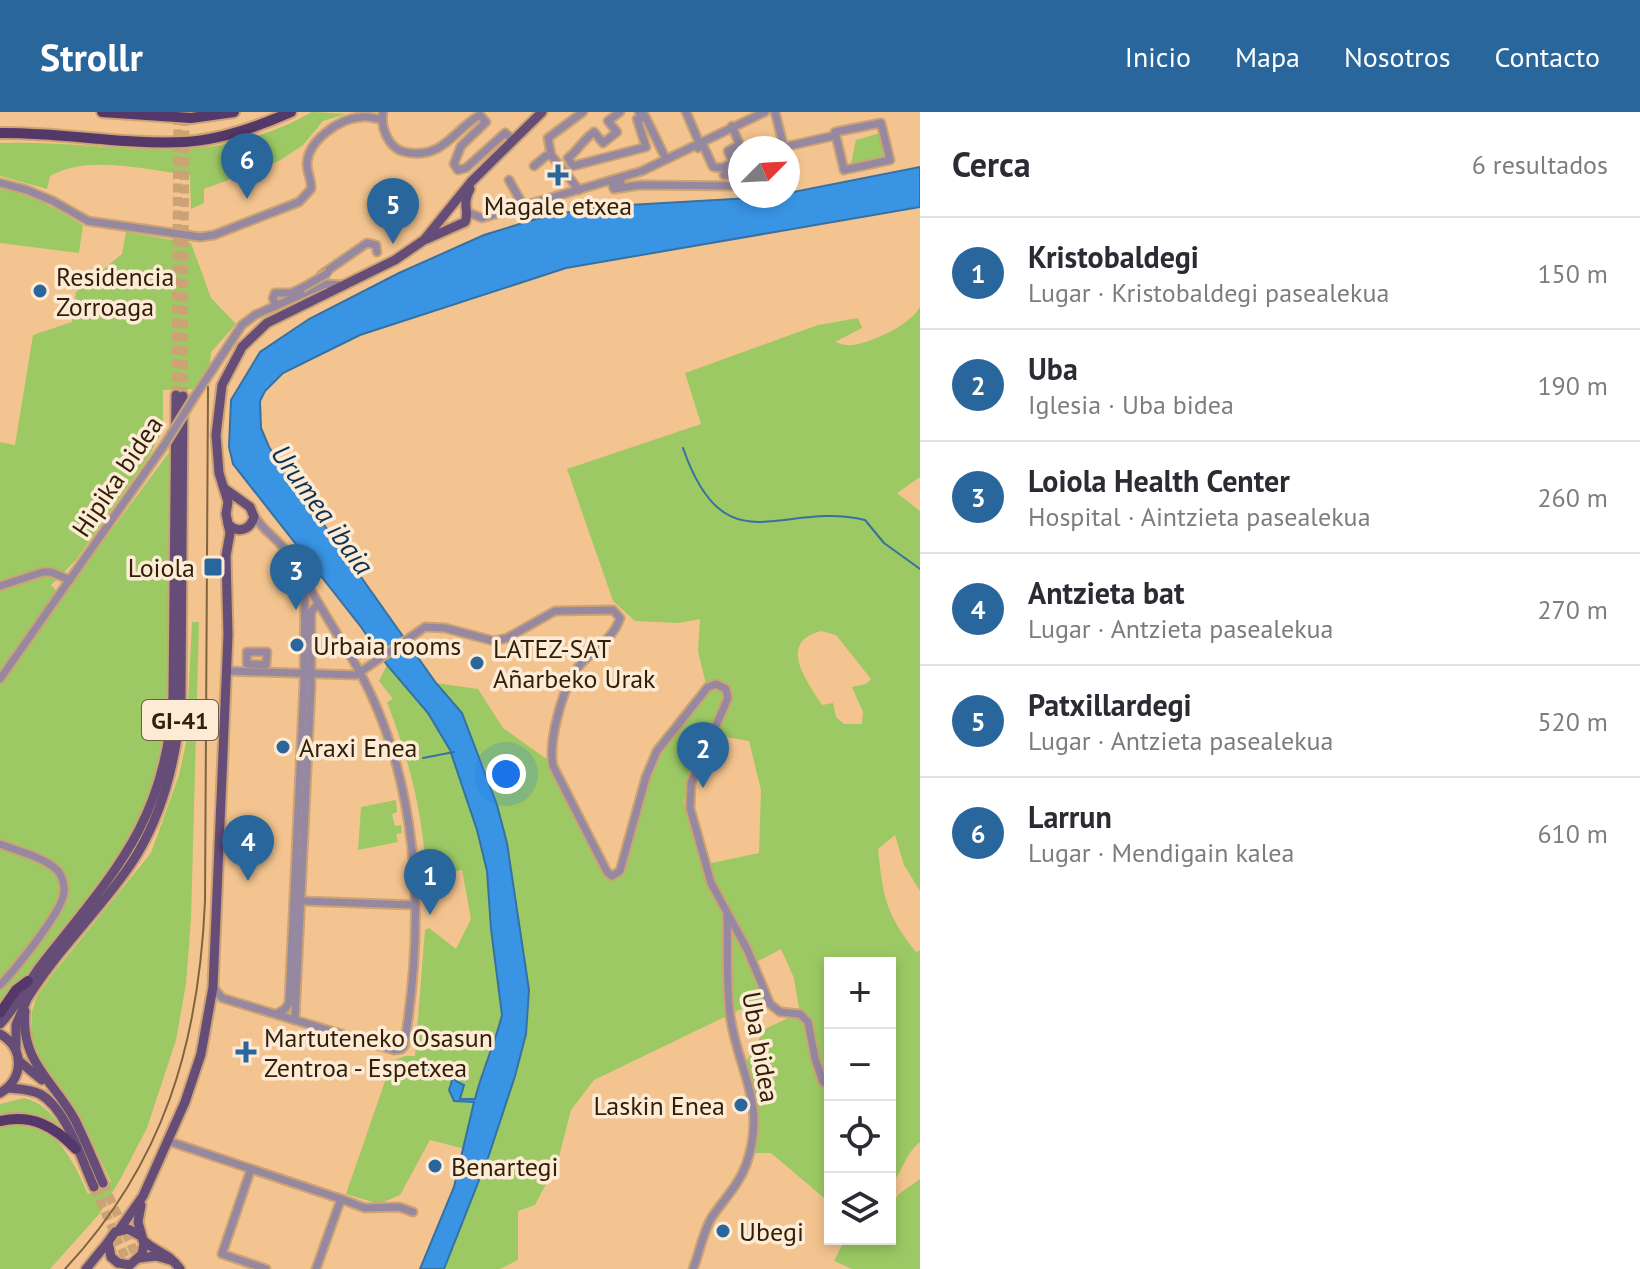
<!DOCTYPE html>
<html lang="es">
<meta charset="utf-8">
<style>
body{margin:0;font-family:"PT Sans",sans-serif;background:#f7f7f7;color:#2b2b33}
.controls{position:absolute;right:24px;bottom:24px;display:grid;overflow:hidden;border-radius:0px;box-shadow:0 4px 12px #0003}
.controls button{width:72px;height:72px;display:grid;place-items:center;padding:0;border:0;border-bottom:2px solid #e1e1e2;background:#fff;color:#2b2b33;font:40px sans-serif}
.compass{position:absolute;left:728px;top:24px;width:72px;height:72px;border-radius:50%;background:#fff;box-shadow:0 4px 12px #0003;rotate:66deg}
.you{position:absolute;left:506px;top:662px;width:28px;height:28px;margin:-20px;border:6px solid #fff;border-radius:50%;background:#1a73e8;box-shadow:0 0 0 12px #1a73e833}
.badge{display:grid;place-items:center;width:52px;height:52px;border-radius:50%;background:#28669c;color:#fff;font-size:26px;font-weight:700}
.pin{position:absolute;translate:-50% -66px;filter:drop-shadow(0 2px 4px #0008)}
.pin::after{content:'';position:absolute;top:42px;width:28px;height:24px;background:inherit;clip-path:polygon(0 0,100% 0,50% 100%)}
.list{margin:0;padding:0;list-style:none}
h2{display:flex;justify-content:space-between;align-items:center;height:104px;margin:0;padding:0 32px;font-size:34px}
h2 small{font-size:26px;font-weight:400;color:#7c7c81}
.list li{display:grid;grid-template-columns:52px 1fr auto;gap:24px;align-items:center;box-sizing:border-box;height:112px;padding:0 32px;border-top:2px solid #e1e1e2}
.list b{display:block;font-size:30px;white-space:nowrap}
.list p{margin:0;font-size:26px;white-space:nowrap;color:#7c7c81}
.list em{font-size:26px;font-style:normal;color:#7c7c81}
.icon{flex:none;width:44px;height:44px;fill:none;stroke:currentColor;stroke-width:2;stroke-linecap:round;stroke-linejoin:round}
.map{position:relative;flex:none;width:920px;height:1157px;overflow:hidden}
header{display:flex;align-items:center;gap:48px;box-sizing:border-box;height:112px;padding:0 40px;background:#28669c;color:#fff}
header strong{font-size:38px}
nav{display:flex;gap:44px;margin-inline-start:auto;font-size:28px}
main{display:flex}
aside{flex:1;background:#fff}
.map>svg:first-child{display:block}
</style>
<header>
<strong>Strollr</strong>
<nav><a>Inicio</a><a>Mapa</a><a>Nosotros</a><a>Contacto</a></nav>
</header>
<main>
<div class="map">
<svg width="920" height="1157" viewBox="0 0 920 1157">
<rect width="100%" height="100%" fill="#f3c48f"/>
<g fill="#9cc964" fill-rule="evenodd">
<path d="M312,0L346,2L323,9L303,33L279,49L204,77V91L191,97L190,63C147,58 88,42 50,64L47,77L0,64V31C116,27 202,62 312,0Z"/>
<path d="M880,21L890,48L856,56L851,52L856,28Z"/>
<path d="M0,77C31,81 56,97 83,113L79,141L0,131Z"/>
<path d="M126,120L191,131L211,186L236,212L211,240L210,254L194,277L163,278V316L150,343L76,448L51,473L62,485L170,339C170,389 169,440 169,491C169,580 169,666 121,745C88,799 36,845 0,897V330L15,333L33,223L72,210L76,180L122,142Z"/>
<path d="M920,195V365L897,381L920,399V779L904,753L895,723L878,737C883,784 885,801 916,840L920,838V1030C904,1043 903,1060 890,1074V851H830V1091L771,1041H751C756,1005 757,984 746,950L765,917L790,905L801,908L794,866L781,837L751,853L764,886L594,968L571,998L558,1049L535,1093L518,1099V1148L500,1157H444L489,1043L515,964L526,922L529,878L507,731L497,693L485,656L436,571L478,577L503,616L548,648L602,760L613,768L624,761L644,683L660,640L708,581L698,539L700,507L678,511L635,509L613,489L567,357L701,312L685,261L818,213L858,206L862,216L835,230C840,232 847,234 853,233C873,230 910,213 920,195ZM821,519L836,523L871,567L866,572L852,575L863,600L862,612H844L836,605L833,591L822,593C808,570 776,531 821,519ZM708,622L749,629L761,678L759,741L702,753L684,691L688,664Z"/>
<path d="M192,510H199L191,807L186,872L176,928L147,1016L121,1066L100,1101L50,1157H0V1015C50,997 71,1045 88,1082L111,1070L80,1004L36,942L31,926L32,899L37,884L54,860L151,741L179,663L186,631Z"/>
<path d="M387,553L428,601L450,638L477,718L487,759L491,817L502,903L497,927L482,959L465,1037L430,1028L400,1083L379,1092L346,1082L392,949L405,944H415L425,818L429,816L456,837L471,807L462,758L424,766L422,759L426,758C422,697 409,648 387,590L393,587L379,569Z"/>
<path d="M396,688L397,700L392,702L395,714L401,713L402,721L396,722L398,730L358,738L361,695Z"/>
<path d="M24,986C42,991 51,1000 61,1016C41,1003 23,999 0,1005V992Z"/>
<path d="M920,1067V1157H852L834,1149L845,1127H890V1095L899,1082Z"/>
</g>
<path fill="#3994e4" stroke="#3671a2" stroke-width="2" d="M920,55V95L566,156L360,223L283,261L265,279L260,289L261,316L269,335L436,571L462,601L497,693L507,731L529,878L526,922L515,964L489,1043L444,1157H420L454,1075L474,990L454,989L449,978L452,969L444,958L438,956L424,962C430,954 437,951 446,955L456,969L464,973L460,987H475C482,958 495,932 502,903L491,817L487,759L477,718L450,638L428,601L387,553L361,515L233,352L229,335L231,288L260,240L309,207L399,161L484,123L536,107L594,95L788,84V81Z"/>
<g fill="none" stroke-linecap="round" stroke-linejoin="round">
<g stroke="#3671a2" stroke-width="2">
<path d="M683,336C725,457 781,388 865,408L884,431L920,457"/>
<path d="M423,646L454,640"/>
</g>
<g stroke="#cca374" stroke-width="9" stroke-dasharray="9 4.5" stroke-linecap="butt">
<path d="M176,283L178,0"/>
<path d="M183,284L185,0"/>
<path d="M103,1071L142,1157"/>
<path d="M94,1075L130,1156"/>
</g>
<defs>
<g id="minor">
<path d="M383,0C381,11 384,21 390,30C396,38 402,40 411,41C444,45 455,17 480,3L486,10L461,34L454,52L458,58L466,56L505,21L513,28"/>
<path d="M620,0L608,9L617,20L603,31L594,20C583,28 578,38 568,46L573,54L646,35L637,7L642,6L639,0"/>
<path d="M643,0L666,47"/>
<path d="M686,0L699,30"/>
<path d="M775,0L784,36"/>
<path d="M881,11L890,48L844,58L835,20Z"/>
<path d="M732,14L741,36"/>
<path d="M784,35L833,24"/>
<path d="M698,36L703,33L713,55L723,56L733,50L728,39L737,34L740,40"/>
<path d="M551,43L548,26L583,0"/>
<path d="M788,53L791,65"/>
<path d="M534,54L546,44L551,43L579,78"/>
<path d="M740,57L724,63L740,64"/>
<path d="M509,68L523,93"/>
<path d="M621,70L612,72L614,77L640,73L740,74"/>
<path d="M0,71L27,78L53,89L88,109L200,125L214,123L299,90L311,77C312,68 307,61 307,52C308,28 340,6 362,5C368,4 375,7 381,7"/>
<path d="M467,100L482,106L642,59L765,0"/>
<path d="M321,163L367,131L376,133L377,140"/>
<path d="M276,194L273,186L275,181H291L302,176"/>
<path d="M195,284L242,213L255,203L325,172L343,173"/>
<path d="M0,474L43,460H51L70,468"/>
<path d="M247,540H267L266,553L247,552Z"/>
<path d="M227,559L356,563L425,515L445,516L494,529L507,526L555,499L613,498L620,506C613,529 589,539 576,558C562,579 548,630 553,654L607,760L612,764L620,759L646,665L657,639L708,575L716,572L726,577L728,586L691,671L690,696L711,771L747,837L770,892L780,900L800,902L808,910L815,947L823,970L830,974"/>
<path d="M0,567L165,332"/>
<path d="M0,732C17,739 44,745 57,758C62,763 65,774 64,781C61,801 15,858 0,873"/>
<path d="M302,789L413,793"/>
<path d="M213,875L222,886L394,938L401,937L404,934C426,803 420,659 350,543C329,509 308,473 286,439C276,425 262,418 254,403"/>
<path d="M278,901L285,897L289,891L304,573L305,473"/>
<path d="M295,906L311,574V500L318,492"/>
<path d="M168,1029L341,1087L316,1157"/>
<path d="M251,1057L222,1142L266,1157"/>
<path d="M341,1087L365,1096L399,1095L413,1100"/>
<path d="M693,1157C699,1142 704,1117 712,1105C724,1087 738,1074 746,1053C768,992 738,960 730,903C726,871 728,837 727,804"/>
</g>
<g id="major">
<path d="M427,127L465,110C470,99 461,93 470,77"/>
<path d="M225,377L250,395L254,405C250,418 238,422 228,412"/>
<path d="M25,899C20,950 54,969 75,1008C85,1028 94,1050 103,1071"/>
<path d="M0,912C17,895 27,871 42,852C114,761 168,706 173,583L176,283"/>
<path d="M0,922C25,936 24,967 0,981"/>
<path d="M16,937V913L27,887C55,841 95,803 126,759C162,709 178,645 181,584L183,284"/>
<path d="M19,949L42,968"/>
<path d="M9,976C19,977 30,977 40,982C66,996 82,1049 94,1075"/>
<path d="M119,1118L143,1084L185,990L201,942L213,875L228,523L226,444L230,421L226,402L228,390L219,361L216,323L222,273L242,235L267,211L395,148L424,128L471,70L542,0"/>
<path d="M139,1123L128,1117L115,1120L108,1130L111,1145L118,1151L130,1153L142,1142L144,1132L138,1110L141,1093"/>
<path d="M143,1128C156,1141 167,1139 180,1157"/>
<path d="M139,1146L156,1144L170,1148"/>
<path d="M86,1157L108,1130"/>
</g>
<g id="highway">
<path d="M102,0L191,6L234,0"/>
<path d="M0,21C61,20 123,33 184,30C221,28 257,15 291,0"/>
<path d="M0,901L16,878L28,869"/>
<path d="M0,1009C32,1002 54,1014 76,1037"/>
</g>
</defs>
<use href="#minor" stroke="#cca374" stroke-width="11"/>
<use href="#major" stroke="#cca374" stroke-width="13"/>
<use href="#highway" stroke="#cca374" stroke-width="14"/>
<use href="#minor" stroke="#9588a0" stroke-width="7"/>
<use href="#major" stroke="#654d78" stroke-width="9"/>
<use href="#highway" stroke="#54386a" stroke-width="10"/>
<path stroke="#816340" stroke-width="2" d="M65,1157C164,1051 199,931 205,789L208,275"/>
<defs>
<g id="minor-bridge">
<path d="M302,176L328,161"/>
<path d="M165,332L195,284"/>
</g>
</defs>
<use href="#minor-bridge" stroke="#cca374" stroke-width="11" stroke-linecap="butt"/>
<use href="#minor-bridge" stroke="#9588a0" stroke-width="7"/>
</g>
<g fill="#28669c" stroke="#feebd6" stroke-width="3">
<path d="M554 51h8v8h8v8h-8v8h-8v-8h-8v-8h8z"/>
<circle cx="40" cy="179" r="8"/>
<rect x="203" y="445" width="20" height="20" rx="4"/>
<circle cx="297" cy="533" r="8"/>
<circle cx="477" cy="551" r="8"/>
<circle cx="283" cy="635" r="8"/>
<path d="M242 928h8v8h8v8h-8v8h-8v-8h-8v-8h8z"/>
<circle cx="741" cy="993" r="8"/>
<circle cx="435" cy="1054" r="8"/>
<circle cx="723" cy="1119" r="8"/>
</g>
<g text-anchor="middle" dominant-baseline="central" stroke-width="7" stroke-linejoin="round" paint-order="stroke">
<rect fill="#feebd6" stroke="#6e5c46" stroke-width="2" x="142" y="588" width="76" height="40" rx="6"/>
<g font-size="24" font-weight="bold" fill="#301f09">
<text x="180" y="608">GI-41</text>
</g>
<g font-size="26" fill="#301f09" stroke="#feebd6" text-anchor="start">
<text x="558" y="93" text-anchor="middle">Magale etxea</text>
<text x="56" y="164">Residencia<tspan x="56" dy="30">Zorroaga</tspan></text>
<text x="195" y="455" text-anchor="end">Loiola</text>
<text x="313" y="533">Urbaia rooms</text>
<text x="493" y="536">LATEZ-SAT<tspan x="493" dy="30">Añarbeko Urak</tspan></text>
<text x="299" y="635">Araxi Enea</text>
<text x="264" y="925">Martuteneko Osasun<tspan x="264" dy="30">Zentroa - Espetxea</tspan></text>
<text x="725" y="993" text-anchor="end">Laskin Enea</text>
<text x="451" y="1054">Benartegi</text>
<text x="739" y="1119">Ubegi</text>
</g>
<g font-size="26" fill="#301f09" stroke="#feebd6">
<text transform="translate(117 364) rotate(-56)">Hipika bidea</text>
<text transform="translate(761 935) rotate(80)">Uba bidea</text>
</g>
<g font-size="28" font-style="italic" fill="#0d3252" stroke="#feebd6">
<text transform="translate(323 397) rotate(54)">Urumea ibaia</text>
</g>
</g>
</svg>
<div class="controls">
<button>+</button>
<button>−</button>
<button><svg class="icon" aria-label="locate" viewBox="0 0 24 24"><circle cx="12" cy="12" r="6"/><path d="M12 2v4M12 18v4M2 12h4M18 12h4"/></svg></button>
<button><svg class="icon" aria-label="layers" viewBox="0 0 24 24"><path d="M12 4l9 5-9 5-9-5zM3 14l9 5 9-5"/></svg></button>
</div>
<svg class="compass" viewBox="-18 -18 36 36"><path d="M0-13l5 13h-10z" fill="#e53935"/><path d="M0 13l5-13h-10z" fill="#7c7c81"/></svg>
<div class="you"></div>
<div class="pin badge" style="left:430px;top:803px">1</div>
<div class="pin badge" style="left:703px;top:676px">2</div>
<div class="pin badge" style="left:296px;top:498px">3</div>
<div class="pin badge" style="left:248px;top:769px">4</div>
<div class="pin badge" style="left:393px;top:132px">5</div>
<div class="pin badge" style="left:247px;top:87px">6</div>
</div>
<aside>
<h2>Cerca<small>6 resultados</small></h2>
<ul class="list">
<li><span class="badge">1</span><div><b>Kristobaldegi</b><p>Lugar · Kristobaldegi pasealekua</p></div><em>150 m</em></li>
<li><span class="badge">2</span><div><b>Uba</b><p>Iglesia · Uba bidea</p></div><em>190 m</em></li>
<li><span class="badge">3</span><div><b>Loiola Health Center</b><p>Hospital · Aintzieta pasealekua</p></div><em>260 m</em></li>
<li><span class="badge">4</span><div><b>Antzieta bat</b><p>Lugar · Antzieta pasealekua</p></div><em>270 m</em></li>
<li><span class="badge">5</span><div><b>Patxillardegi</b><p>Lugar · Antzieta pasealekua</p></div><em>520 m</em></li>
<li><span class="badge">6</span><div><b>Larrun</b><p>Lugar · Mendigain kalea</p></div><em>610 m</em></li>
</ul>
</aside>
</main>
